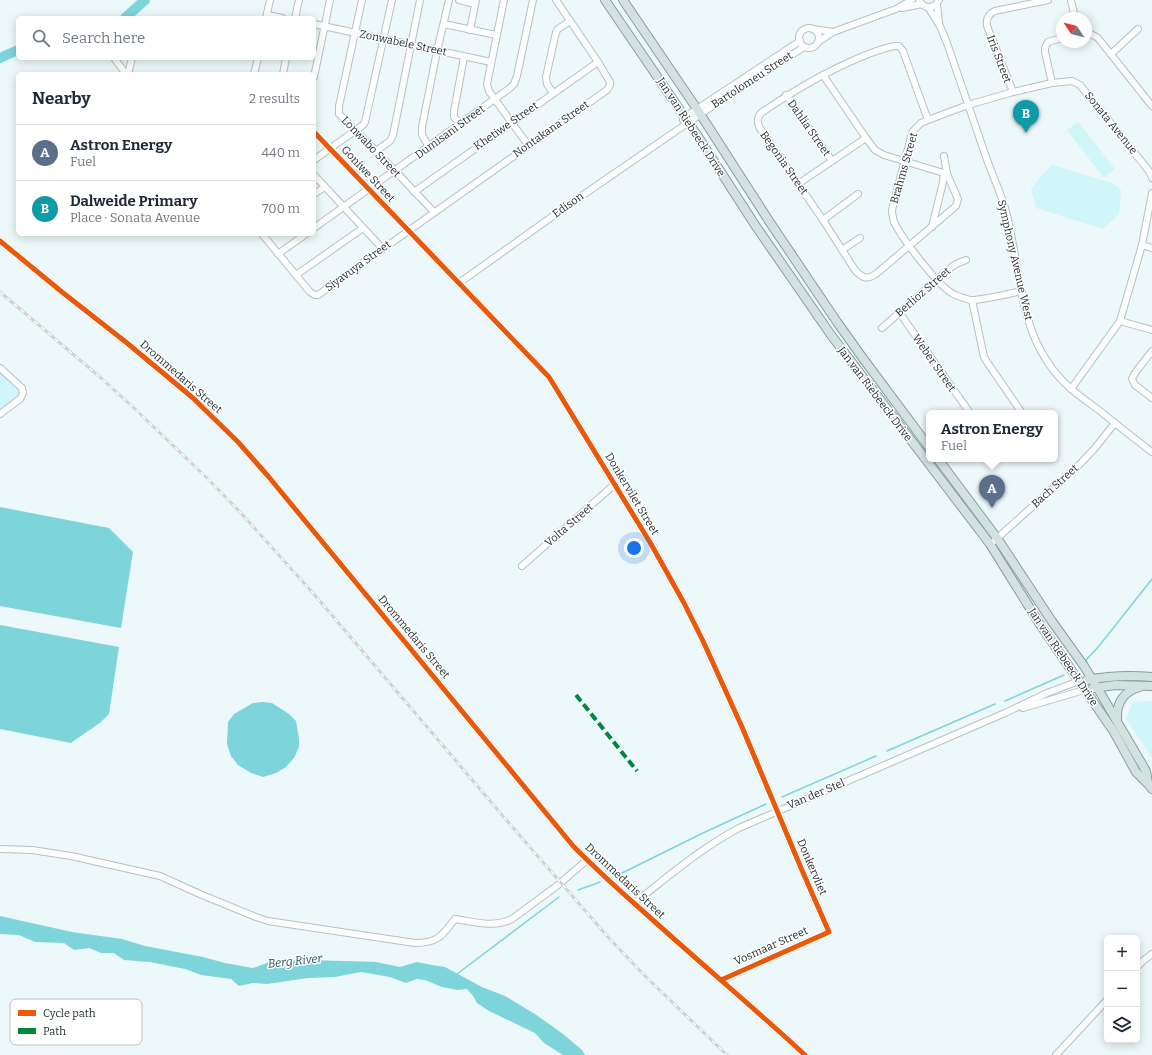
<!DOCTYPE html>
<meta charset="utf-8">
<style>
body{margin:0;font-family:Bitter,serif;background:#f6f6f7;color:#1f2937}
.controls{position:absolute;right:12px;bottom:12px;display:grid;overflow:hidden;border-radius:6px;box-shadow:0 2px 10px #0003}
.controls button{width:36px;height:36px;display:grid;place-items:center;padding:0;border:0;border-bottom:1px solid #e0e1e3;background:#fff;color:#1f2937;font:20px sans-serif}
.compass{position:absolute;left:1056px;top:12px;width:36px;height:36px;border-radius:50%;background:#fff;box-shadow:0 2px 10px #0003;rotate:305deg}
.you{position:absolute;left:634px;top:548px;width:14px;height:14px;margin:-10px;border:3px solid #fff;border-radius:50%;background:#1a73e8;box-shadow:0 0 0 6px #1a73e833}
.badge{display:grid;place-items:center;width:26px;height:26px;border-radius:50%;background:#0b8043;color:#fff;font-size:13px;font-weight:700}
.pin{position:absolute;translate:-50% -33px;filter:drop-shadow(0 1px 2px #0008)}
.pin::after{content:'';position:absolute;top:21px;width:14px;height:12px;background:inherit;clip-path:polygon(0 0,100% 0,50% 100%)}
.popup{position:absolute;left:926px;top:410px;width:132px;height:52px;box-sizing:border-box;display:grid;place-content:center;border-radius:6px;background:#fff;filter:drop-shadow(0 1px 3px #0005);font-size:13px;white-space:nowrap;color:#747a83}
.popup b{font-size:15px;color:#1f2937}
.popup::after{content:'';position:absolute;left:50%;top:100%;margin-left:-8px;border:8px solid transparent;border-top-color:#fff}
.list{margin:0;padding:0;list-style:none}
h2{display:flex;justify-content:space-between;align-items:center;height:52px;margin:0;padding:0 16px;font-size:17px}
h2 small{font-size:13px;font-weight:400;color:#747a83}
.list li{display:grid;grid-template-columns:26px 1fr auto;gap:12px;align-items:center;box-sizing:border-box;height:56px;padding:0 16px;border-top:1px solid #e0e1e3}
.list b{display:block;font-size:15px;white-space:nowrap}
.list p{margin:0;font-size:13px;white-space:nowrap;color:#747a83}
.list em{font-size:13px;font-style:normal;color:#747a83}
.icon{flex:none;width:22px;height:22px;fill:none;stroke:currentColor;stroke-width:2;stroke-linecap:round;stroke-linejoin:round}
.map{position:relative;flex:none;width:1152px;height:1055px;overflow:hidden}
.search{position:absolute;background:#fff;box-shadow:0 2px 10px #0003;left:16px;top:16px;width:300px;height:44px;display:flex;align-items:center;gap:10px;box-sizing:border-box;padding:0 14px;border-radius:6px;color:#747a83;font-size:15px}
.panel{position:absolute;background:#fff;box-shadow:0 2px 10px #0003;left:16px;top:72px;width:300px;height:164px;border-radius:6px}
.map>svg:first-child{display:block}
</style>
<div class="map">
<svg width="1152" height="1055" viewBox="0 0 1152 1055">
<rect width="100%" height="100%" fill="#ecf8f9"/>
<g fill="#d0f6fa">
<path d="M1078,122L1115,169L1104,178L1067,130Z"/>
<path d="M1052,165L1112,183L1121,190L1119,214L1103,229L1036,208L1031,189L1042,175Z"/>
<path d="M0,372L20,392L18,398L0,413Z"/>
<path d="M1152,701V758L1126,719L1133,702Z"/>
</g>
<g fill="#7dd5db">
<path d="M0,507L109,528L133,552L121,628L0,606Z"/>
<path d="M0,625L119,647L109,714L101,722L71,743L0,729Z"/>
<path d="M262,702L272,703L289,714L296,721L299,739V747L294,758L286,767L276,773L263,777L251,773L238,765L231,756L227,744L228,722L234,714L253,703Z"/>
<path d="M0,916L72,932L122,939L145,946L203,957L225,963L253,968L272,961L310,960L376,962L400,967L417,962L432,965L445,967L482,987L505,996L535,1014L563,1034L582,1050L585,1055H563L544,1043L535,1033L489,1011L477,1003L473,996L467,989L457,990L442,987L425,980L417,979L406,983L390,977L361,972L335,977L308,978L267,984L253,983L239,986L231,979L201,975L185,969L150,962L124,960L114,953H101L89,948L74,950L64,943L35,942L19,935L0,934Z"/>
</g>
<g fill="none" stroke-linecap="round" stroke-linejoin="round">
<g stroke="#7dd5db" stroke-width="1.5">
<path d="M1086,660L1099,646L1152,579"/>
<path d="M1005,701L1064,675"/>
<path d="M887,751L995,704"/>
<path d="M782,797L876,756"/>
<path d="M614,877L703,833L766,804"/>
<path d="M578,890L600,882"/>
<path d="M570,893H571"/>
<path d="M457,974L559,897"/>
</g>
<g stroke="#7dd5db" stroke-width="10">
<path d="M125,18L145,0"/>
<path d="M0,58L18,50"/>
</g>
<defs>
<g id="minor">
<path d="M362,0L339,106V114L376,151L434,212"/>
<path d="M459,0L475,4"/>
<path d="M504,0L487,84L489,91L528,145"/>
<path d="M919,0C924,10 934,9 939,0"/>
<path d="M1071,0L1075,18"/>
<path d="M937,4L939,22"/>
<path d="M928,7L940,26L947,43C960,81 973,119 986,157C992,174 1000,191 1005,208C1020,260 1017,319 1049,364C1062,384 1081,397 1100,411C1117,425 1135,439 1152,452"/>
<path d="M902,8L922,4"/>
<path d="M267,15L282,18"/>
<path d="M266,18L270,0"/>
<path d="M295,18L299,0"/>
<path d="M314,24L491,62"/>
<path d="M444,24L496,35"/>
<circle cx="809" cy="38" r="10"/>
<path d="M813,29L833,32"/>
<path d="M470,30L476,0"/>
<path d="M1086,34H1091L1098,38L1152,106"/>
<path d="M818,42L833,32L896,9L912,0"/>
<path d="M1111,54L1138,29"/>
<path d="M114,58L126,74"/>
<path d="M128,74L132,58"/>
<path d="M254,74L258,58"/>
<path d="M283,74L286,58"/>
<path d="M823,75L866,138L875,150L884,155L947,174"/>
<path d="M314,77L330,0"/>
<path d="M1052,83L1045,52V48L1048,42L1062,38"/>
<path d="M1013,92L987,26C986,19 988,14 995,11L1048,0"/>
<path d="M553,93L547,84L546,77L556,32L558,29L570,21"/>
<path d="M786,95L832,161"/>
<path d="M683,120L685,117L697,109L800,41"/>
<path d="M928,120L903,51L899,46H896C884,47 872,53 861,57C825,72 793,91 761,113C756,119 757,124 761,130L823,220L855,270C862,278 867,280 876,274L956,206L958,199L947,174L944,156"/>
<path d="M460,124L454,117V111L464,57"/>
<path d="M314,132L549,377L651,544L684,603L703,641L742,727L801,868L829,932L721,980"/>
<path d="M429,147L422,135V127L437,51L449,0"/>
<path d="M376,151L390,141L393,135L420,0"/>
<path d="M314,160L363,125L365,122L392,0"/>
<path d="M314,175L383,249"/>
<path d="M798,184L866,138"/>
<path d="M414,192L598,62"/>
<path d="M314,194L325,187"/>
<path d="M823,220L858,194"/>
<path d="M932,227L943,182L944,173"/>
<path d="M314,228L510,88L514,84L517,76L533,0"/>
<path d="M262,234L310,292L315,295H318L607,90L610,85V82L598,62L556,0"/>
<path d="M0,241L62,292L127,343L193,398L238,442L268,476L574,847C597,870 621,892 645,913C698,961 753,1007 805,1055"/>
<path d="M1142,245L1152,248"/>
<path d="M842,250L860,238"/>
<path d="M278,254L306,234"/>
<path d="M296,275L363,228"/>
<path d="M459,283L567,206L708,109L804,47"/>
<path d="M1022,291C1012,293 978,301 970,300C963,298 956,296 950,292C935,281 902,239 894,222C893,218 892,214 892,210L911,137L913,131L921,123L928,120L968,105L1013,92L1052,83L1072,81L1080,85L1149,171L1152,178"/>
<path d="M972,300L984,357L987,362L1022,413"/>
<path d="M899,312L970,413"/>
<path d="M1120,321L1152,330"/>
<path d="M882,328L949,269L956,264L966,260"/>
<path d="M1152,351L1135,373L1132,379L1135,385L1152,398"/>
<path d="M0,368L22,388L23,393L20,399L0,414"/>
<path d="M1071,389L1120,321L1142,245L1152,193"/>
<path d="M994,541L1080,464L1095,448L1115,423"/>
<path d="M522,566L615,484"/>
<path d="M1023,708L1084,690"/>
<path d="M0,849L32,850L71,856L160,876L202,895L256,917L268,921L415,943C438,943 442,936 455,919C475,922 493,928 512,919L558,885L587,860"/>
<path d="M634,903C668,877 701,848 739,828L1005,713L1047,693L1079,681"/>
<path d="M1137,967L1144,960L1152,954"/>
<path d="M1056,1055L1107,1000"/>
</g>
<g id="major">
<path d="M605,0L697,135L755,225L831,335L990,544L1041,626L1114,732L1136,772L1148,784L1152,789"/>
<path d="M623,0L697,109L769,221L837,322L862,357L929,447"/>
<path d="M938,459L997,538L1051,620L1084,666L1101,694L1146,771L1148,783"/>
<path d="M1087,680C1108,676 1130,675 1152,677"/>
<path d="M1093,688L1116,685L1152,686"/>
<path d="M1117,720C1116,703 1124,691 1140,687"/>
</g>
</defs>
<use href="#minor" stroke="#b7c1c1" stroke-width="8"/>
<use href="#major" stroke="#869fa1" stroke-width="10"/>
<use href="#minor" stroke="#fcfefe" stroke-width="6"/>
<use href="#major" stroke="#d4e1e1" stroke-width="8"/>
<defs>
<path id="rail" d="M0,292L101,378L135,409L209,480L239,511L313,593L508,822L608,937L645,976L727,1055"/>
</defs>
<use href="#rail" stroke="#d0d3d4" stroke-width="3"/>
<use href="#rail" stroke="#fff" stroke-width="1.5" stroke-dasharray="4.5" stroke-linecap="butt"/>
<path stroke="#00873e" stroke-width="4" stroke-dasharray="8 4" stroke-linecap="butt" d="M576,695L637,771"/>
<defs>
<g id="cycleway">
<path d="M314,132L549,377L651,544L684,603L703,641L742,727L801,868L829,932L721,980"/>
<path d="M0,241L62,292L127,343L193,398L238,442L268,476L574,847C597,870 621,892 645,913C698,961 753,1007 805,1055"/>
</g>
</defs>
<use href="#cycleway" stroke="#fff" stroke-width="8"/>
<use href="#cycleway" stroke="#e8590c" stroke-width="5"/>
</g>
<g text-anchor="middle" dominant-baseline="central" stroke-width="3" stroke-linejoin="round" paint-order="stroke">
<g font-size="11" fill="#1f292a" stroke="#fff">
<text transform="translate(403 43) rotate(12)">Zonwabele Street</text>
<text transform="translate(999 59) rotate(69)">Iris Street</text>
<text transform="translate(752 80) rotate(-33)">Bartolomeu Street</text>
<text transform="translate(1111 123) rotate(51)">Sonata Avenue</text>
<text transform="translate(506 126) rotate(-35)">Khetiwe Street</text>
<text transform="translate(691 127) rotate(57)">Jan van Riebeeck Drive</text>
<text transform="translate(809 128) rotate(55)">Dahlia Street</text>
<text transform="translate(551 129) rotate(-35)">Nontakana Street</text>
<text transform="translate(450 132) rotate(-36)">Dumisani Street</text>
<text transform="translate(371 147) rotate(46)">Lonwabo Street</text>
<text transform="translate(784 163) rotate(55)">Begonia Street</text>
<text transform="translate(904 168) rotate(-74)">Brahms Street</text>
<text transform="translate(368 174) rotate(47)">Goniwe Street</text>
<text transform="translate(568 205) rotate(-35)">Edison</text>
<text transform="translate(1015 260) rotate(77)">Symphony Avenue West</text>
<text transform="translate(358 266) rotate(-36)">Siyavuya Street</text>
<text transform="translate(923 292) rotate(-41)">Berlioz Street</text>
<text transform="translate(934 363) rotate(55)">Weber Street</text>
<text transform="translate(181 377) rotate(41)">Drommedaris Street</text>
<text transform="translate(875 394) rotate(53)">Jan van Riebeeck Drive</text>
<text transform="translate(1055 486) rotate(-42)">Bach Street</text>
<text transform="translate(632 494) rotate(59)">Donkervilet Street</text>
<text transform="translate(569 525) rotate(-41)">Volta Street</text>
<text transform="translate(414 637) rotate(50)">Drommedaris Street</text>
<text transform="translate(1063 657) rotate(56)">Jan van Riebeeck Drive</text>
<text transform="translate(816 794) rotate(-23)">Van der Stel</text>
<text transform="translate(812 867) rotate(67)">Donkervliet</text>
<text transform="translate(625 881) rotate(43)">Drommedaris Street</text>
<text transform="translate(771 946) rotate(-24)">Vosmaar Street</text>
</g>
<g font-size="12" font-style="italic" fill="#225559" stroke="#fff">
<text transform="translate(295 961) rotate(-6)">Berg River</text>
</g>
</g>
<rect x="10" y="999" width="132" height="46" rx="6" fill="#fff" stroke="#bcbfbf" stroke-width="1"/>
<rect x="18" y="1010" width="18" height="6" fill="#e8590c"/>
<rect x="18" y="1028" width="18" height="6" fill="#00873e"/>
<g font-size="11" fill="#1f292a">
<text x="43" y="1017">Cycle path</text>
<text x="43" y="1035">Path</text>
</g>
</svg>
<div class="controls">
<button>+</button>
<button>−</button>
<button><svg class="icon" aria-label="layers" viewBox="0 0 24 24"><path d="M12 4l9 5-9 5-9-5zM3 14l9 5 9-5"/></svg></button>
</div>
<svg class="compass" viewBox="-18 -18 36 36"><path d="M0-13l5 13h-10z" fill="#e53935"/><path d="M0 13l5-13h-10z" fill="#747a83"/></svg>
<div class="you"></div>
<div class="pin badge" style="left:992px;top:508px;background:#5c6f8a">A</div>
<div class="popup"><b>Astron Energy</b>Fuel</div>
<div class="pin badge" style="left:1026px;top:133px;background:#0f9aa8">B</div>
<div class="search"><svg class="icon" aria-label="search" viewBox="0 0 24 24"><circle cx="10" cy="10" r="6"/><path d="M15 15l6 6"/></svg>Search here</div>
<section class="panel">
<h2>Nearby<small>2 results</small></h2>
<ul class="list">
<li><span class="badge" style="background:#5c6f8a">A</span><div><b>Astron Energy</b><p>Fuel</p></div><em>440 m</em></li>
<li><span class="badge" style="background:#0f9aa8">B</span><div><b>Dalweide Primary</b><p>Place · Sonata Avenue</p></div><em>700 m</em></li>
</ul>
</section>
</div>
